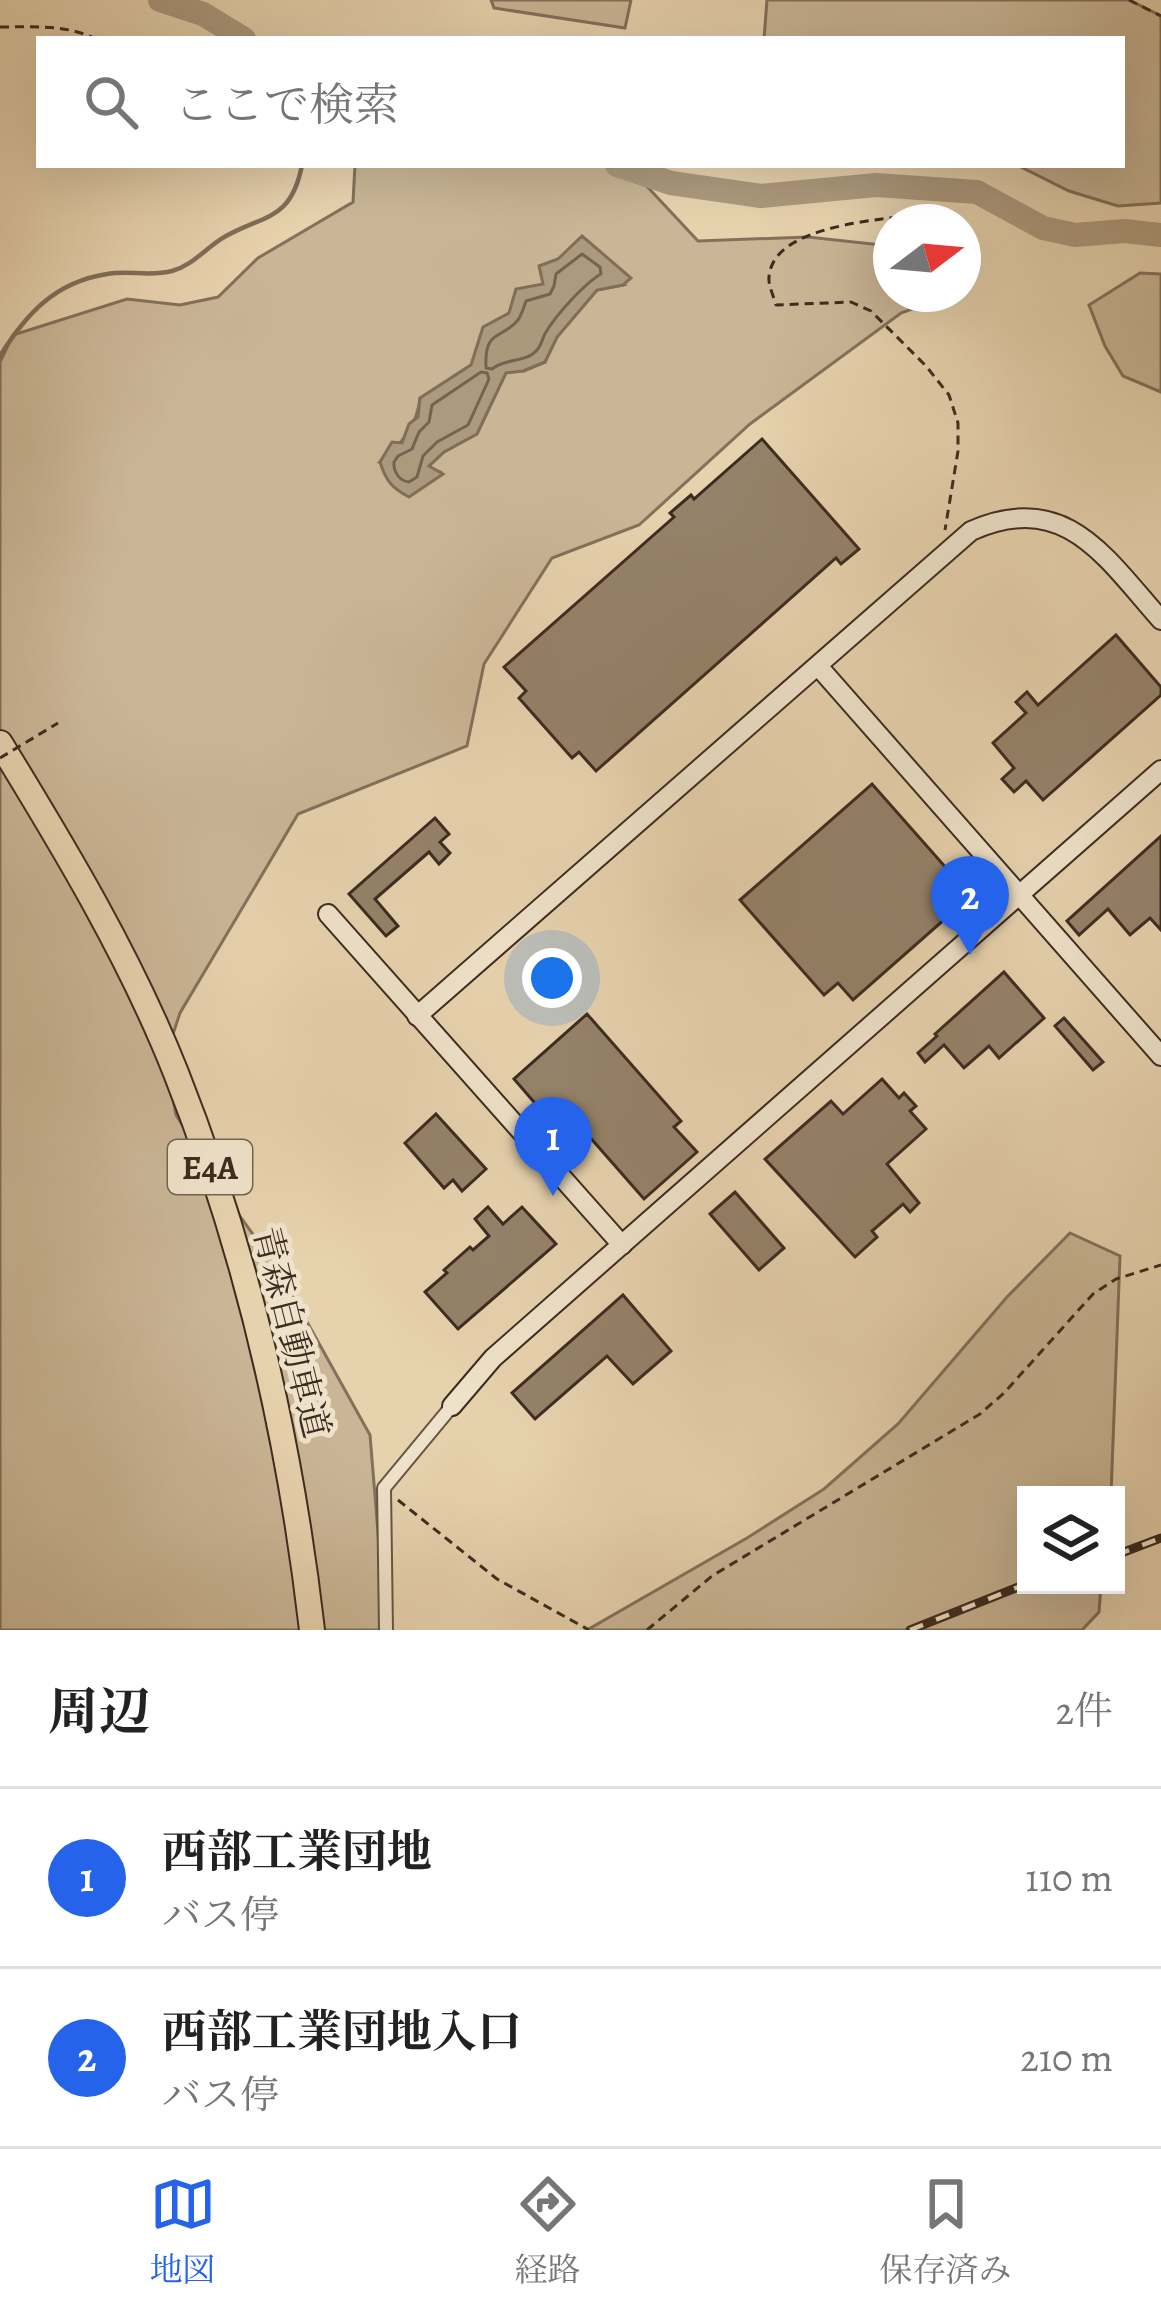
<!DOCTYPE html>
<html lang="ja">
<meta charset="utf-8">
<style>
body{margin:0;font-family:Alegreya,"Noto Serif JP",serif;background:#f2f2f2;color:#222}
.controls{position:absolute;right:36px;bottom:36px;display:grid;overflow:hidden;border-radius:0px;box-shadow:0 12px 48px #0002}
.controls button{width:108px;height:108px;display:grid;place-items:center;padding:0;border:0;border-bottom:3px solid #e0e0e0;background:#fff;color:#222;font:60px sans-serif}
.compass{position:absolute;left:873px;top:204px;width:108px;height:108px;border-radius:50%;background:#fff;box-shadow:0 12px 48px #0002;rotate:74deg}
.you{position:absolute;left:552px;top:978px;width:42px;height:42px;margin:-30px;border:9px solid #fff;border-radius:50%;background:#1a73e8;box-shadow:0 0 0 18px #1a73e833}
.badge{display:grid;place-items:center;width:78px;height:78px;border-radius:50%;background:#2563eb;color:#fff;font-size:39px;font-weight:700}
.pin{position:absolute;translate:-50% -99px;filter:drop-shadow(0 3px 6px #0008)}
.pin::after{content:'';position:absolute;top:63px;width:42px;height:36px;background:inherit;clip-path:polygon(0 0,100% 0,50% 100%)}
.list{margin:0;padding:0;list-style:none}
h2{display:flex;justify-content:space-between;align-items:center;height:156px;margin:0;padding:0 48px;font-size:51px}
h2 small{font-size:39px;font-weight:400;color:#767676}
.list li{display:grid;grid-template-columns:78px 1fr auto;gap:36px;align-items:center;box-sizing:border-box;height:180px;padding:0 48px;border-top:3px solid #e0e0e0}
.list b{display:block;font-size:45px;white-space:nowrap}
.list p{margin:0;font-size:39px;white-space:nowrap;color:#767676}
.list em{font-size:39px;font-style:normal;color:#767676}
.icon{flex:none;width:66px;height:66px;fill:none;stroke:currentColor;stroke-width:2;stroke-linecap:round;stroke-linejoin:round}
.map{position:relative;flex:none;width:1161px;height:1630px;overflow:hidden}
.search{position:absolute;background:#fff;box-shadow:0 12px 48px #0002;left:36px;right:36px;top:36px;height:132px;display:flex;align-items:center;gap:30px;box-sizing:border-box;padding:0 42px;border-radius:0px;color:#767676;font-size:45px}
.sheet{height:516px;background:#fff}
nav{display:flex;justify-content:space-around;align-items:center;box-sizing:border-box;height:168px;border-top:3px solid #e0e0e0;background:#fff;font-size:33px;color:#767676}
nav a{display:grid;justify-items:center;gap:6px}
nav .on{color:#2563eb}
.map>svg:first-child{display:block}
</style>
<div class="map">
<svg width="1161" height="1630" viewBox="0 0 1161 1630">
<rect width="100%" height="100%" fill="#e7d2ae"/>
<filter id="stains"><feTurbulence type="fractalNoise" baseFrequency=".00167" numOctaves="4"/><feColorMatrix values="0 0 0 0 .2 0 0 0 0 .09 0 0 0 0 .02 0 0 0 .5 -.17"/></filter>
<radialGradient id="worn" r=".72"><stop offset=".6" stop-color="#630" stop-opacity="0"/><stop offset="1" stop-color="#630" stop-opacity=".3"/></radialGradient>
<g fill="#cab696" stroke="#83715b" stroke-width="3" fill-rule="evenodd">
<path d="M491,0H631L625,28L494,8Z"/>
<path d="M767,0H1129L1161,16V203L1118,206L1069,191L1017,165H1122V39H764Z"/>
<path d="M355,165H627L698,241L808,237L891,246V294H938L937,300L901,313L750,424L639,525L552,558L484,664L467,746L298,814L180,1013L165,1058L176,1115L232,1205L277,1268L370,1435L386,1630H0V362L13,335L127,299L180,305L218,297L258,258L353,202ZM558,259L623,285L597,290L557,337L545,362L524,371L506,372L477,434L444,452L428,467L442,473L380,462C401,444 417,427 420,398L471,365L509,313L544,284L540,266Z"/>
<path d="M1140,273L1161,274V392L1123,376L1105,346L1089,305Z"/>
<path d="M1070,1233L1120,1256L1111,1495H1026V1585H1101L1099,1612L1082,1630H587L747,1538L824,1489L898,1424L1007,1297Z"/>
</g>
<path fill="#ad9a7e" stroke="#806e58" stroke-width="3" d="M582,236L631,278L623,285L597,290L557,337L545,362L523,371L506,373L477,434L444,452L429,466L443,474L409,497C392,488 386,481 380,462L392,442L402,443L409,424L418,417L420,398L471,365L483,327L509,313L516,289L543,284L539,266L558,259Z"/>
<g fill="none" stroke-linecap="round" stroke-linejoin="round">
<g stroke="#74634f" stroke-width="3">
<path d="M582,254L600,267L601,274C585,283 556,315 546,332C542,338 542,345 537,350C526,363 505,358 492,369L486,368C484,328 502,340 518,320C522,314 524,307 526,301L550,294L554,286L556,274Z"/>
<path d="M481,372L487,373L489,379L468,425L437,442L423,456L417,477L409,482C399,481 393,471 394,462L398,456L412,449L419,432L429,422L432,405Z"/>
</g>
<path stroke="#806e58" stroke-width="4.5" d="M0,356C26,314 55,282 107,274C128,270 150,277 172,271C194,265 206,247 226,236C265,214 291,221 302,165"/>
<g stroke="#ad9a7e" stroke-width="24">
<path d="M160,0L203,14L244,39"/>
<path d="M617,165L671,183L761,196L876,185L977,192L1043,228L1075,235L1125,231L1161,235"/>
</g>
</g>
<g fill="#95826a" stroke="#3c2c20" stroke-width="3">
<path d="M762,439L859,549L841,564L836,558L596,771L579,752L572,758L519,698L526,691L504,667L674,517L670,513L691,495L694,499Z"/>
<path d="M1116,635L1161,687V695L1043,800L1026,781L1014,792L1002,779L1014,768L993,743L1026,713L1016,702L1027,692L1038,705Z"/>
<path d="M872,784L971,896L853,1000L838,983L824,995L740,900Z"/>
<path d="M435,818L449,834L440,842L450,853L439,864L429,852L375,899L398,926L386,936L349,894Z"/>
<path d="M1161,836V930L1150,918L1130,935L1108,909L1079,935L1067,921Z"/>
<path d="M1004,972L1044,1018L999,1058L989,1046L964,1068L944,1045L925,1062L918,1053L937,1036L935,1034Z"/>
<path d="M587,1014L681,1121L674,1127L697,1152L644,1199L573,1118L559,1131L514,1079Z"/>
<path d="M1064,1018L1103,1062L1093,1070L1055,1026Z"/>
<path d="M882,1079L899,1098L904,1093L916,1106L910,1111L926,1129L887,1164L919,1203L910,1212L903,1204L872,1231L877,1237L855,1257L765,1159L831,1101L843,1114Z"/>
<path d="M436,1114L486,1169L462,1191L453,1180L444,1188L405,1143Z"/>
<path d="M735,1192L784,1248L759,1270L710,1214Z"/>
<path d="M488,1207L503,1224L522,1207L556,1244L458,1329L425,1292L447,1273L444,1270L470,1247L473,1250L489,1236L475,1219Z"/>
<path d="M623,1295L671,1351L633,1384L607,1356L535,1419L512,1393Z"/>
</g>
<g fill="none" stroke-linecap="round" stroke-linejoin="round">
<defs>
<path id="street" d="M386,1630L384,1488L452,1406"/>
<g id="secondary">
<path d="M818,666L1161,1056"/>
<path d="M328,914L622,1245"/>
<path d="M417,1016L971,531C1065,489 1105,557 1161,620"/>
<path d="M452,1406L493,1358L1161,770"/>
</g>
<path id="highway" d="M0,743C65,849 130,957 176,1073C247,1252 290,1439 312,1630"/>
</defs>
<use href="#street" stroke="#675644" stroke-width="16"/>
<use href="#secondary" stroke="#3c2c20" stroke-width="22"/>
<use href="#highway" stroke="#3c2c20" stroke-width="28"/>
<g stroke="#3c2c20" stroke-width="3" stroke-dasharray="9 6" stroke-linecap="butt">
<path d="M1129,0L1161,16"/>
<path d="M0,27C33,27 66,24 96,39"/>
<path d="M928,213C887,220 773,223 769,277C768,285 774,297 776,305L851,302L871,311L926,366L949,395L958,423V451L945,530"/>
<path d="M398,1500L497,1579L589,1630"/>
<path d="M647,1630L712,1576L980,1414L1004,1393L1093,1294L1116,1279L1161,1265"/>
</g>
<use href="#street" stroke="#efe2ca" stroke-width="12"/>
<use href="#secondary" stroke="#efe2ca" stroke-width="18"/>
<use href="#highway" stroke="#e7d2ae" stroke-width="24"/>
<defs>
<g id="rail">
<path d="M1116,1555L1161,1538"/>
<path d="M910,1630L1026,1584"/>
</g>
</defs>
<use href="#rail" stroke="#3c2c20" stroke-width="9"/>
<use href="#rail" stroke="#efe2ca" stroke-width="4.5" stroke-dasharray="14" stroke-linecap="butt"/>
<path stroke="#3c2c20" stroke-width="3" stroke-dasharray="9 6" stroke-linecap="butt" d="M0,758L58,723"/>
</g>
<g text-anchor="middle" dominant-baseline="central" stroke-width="10" stroke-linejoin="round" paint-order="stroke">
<rect fill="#efe2ca" stroke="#726353" stroke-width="3" x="168" y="1140" width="84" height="54" rx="9"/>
<g font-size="33" font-weight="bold" fill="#3c2c20">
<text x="210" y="1167">E4A</text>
</g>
<g font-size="36" fill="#3c2c20" stroke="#efe2ca">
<text transform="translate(292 1332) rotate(76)">青森自動車道</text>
</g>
</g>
<rect width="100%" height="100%" filter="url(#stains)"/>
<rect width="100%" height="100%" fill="url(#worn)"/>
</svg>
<div class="controls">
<button><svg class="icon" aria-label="layers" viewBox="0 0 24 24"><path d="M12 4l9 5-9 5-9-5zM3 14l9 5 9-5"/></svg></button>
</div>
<svg class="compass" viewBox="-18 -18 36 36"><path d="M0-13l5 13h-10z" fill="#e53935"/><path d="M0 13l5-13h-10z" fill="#767676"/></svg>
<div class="you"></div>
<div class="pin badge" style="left:553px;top:1196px">1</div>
<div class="pin badge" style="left:970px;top:955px">2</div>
<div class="search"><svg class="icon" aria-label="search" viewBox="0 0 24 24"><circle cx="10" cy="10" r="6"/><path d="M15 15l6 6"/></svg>ここで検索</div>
</div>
<section class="sheet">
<h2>周辺<small>2件</small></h2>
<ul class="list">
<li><span class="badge">1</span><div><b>西部工業団地</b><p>バス停</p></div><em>110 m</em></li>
<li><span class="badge">2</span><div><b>西部工業団地入口</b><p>バス停</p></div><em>210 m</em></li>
</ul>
</section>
<nav>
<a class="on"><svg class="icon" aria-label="map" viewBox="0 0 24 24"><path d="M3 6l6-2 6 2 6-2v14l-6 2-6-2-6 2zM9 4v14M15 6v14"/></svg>地図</a>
<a><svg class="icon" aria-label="directions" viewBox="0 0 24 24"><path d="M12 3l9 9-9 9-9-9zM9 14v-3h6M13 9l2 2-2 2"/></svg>経路</a>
<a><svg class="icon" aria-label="saved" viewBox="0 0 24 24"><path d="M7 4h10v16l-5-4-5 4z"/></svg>保存済み</a>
</nav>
